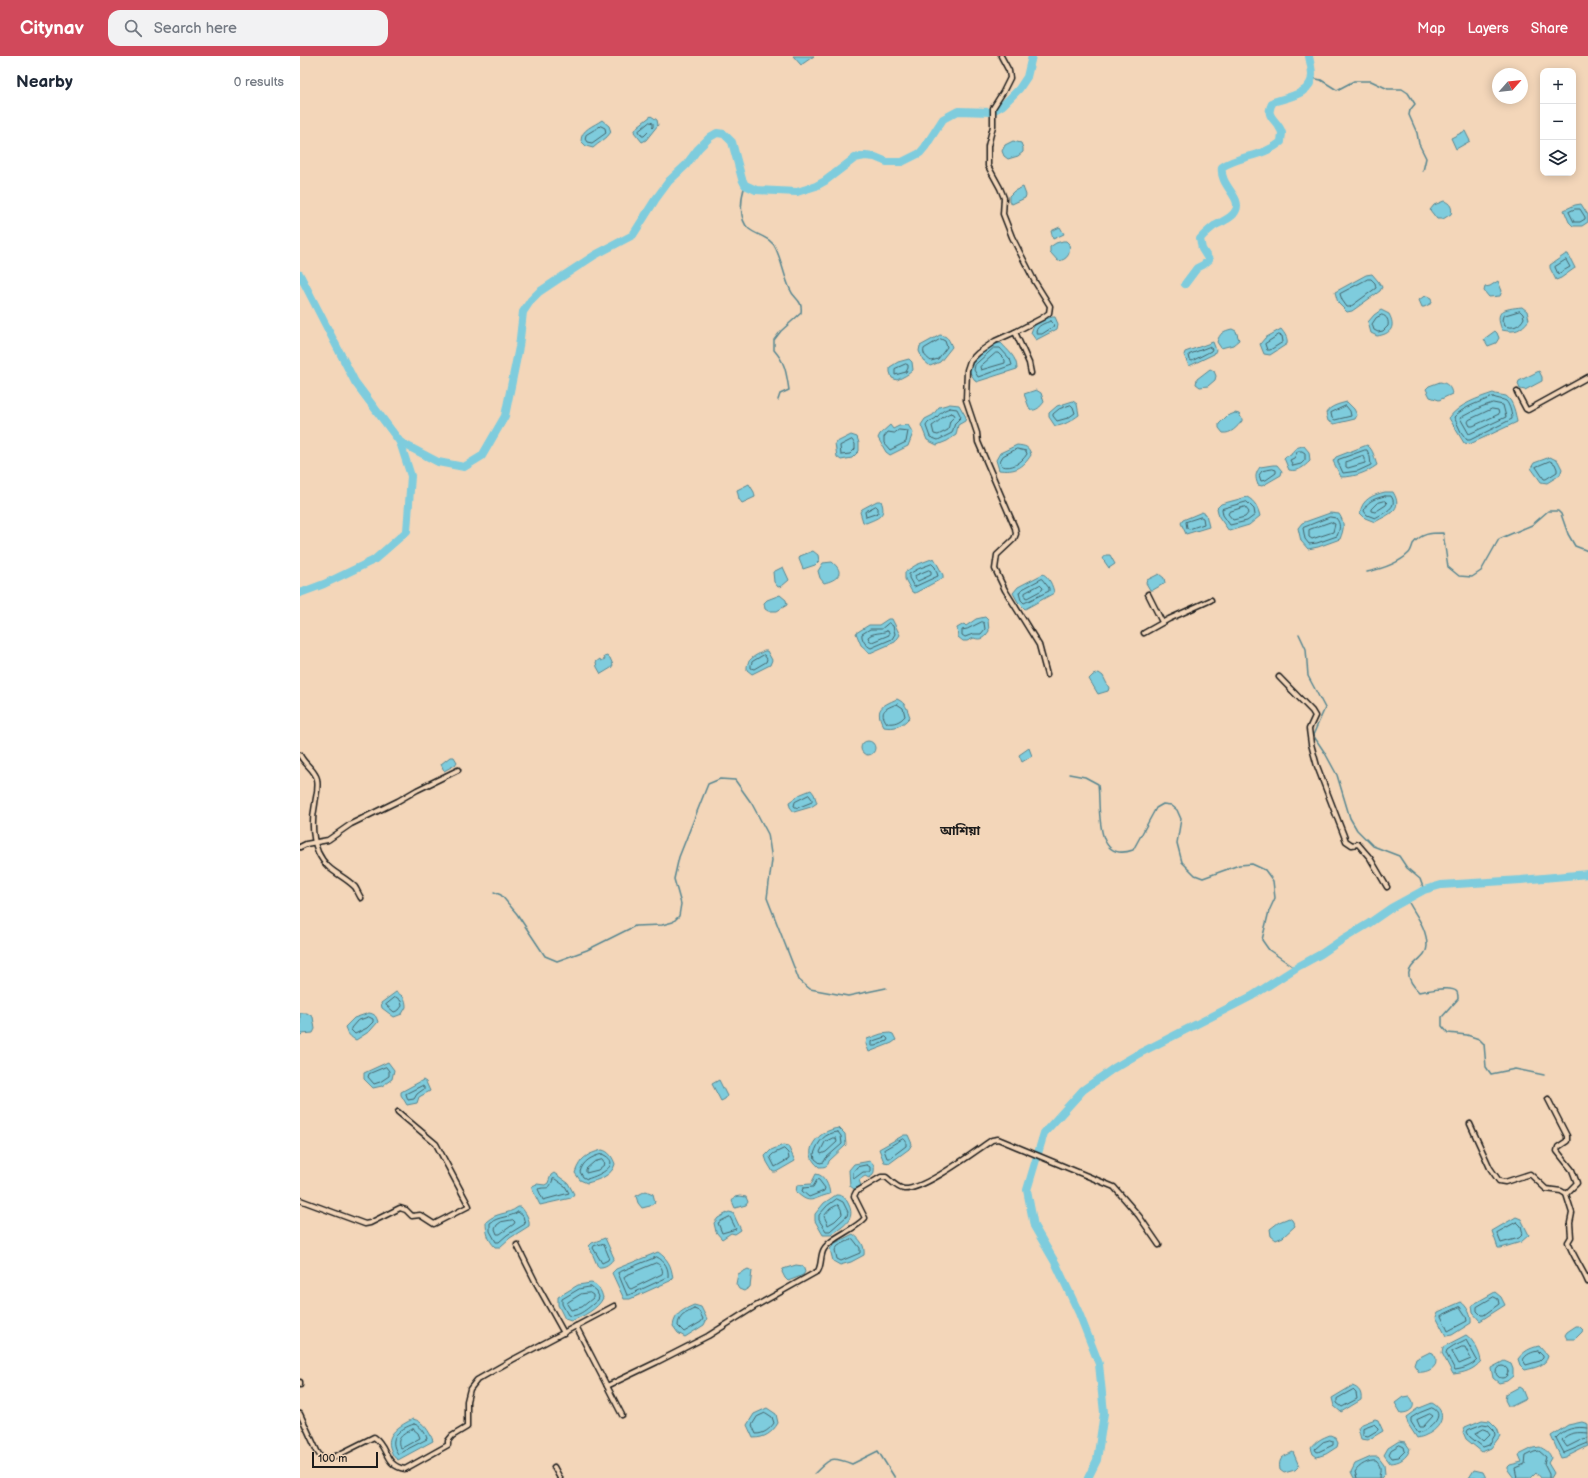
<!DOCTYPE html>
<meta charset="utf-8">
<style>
body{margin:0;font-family:"Balsamiq Sans","Noto Sans Bengali",sans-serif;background:#f2f2f3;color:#1f2937}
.controls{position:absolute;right:12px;top:12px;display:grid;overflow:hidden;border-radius:8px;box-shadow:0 2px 10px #0003}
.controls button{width:36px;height:36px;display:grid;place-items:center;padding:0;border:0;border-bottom:1px solid #e0e1e3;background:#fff;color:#1f2937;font:20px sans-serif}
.compass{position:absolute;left:1192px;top:12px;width:36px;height:36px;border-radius:50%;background:#fff;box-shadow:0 2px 10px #0003;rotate:63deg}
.scale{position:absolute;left:12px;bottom:10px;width:66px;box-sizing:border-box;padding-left:4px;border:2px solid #1c1c1c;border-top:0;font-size:11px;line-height:14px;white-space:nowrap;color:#1c1c1c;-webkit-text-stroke:3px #f3d6b9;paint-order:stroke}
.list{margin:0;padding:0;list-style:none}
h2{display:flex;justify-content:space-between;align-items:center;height:52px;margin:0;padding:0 16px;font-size:17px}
h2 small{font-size:13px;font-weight:400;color:#747a83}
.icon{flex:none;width:22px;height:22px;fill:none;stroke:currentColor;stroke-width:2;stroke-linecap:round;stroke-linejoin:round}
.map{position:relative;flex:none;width:1288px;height:1422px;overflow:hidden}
header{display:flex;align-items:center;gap:24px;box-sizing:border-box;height:56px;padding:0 20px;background:#d1495b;color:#fff}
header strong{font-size:19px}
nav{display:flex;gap:22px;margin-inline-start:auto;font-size:14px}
.search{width:280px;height:36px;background:#f2f2f3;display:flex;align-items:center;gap:10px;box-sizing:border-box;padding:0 14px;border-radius:12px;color:#747a83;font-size:15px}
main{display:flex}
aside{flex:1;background:#fff}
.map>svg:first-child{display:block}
</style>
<header>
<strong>Citynav</strong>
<div class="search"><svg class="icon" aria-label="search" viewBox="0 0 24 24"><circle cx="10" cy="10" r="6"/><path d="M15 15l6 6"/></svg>Search here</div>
<nav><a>Map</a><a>Layers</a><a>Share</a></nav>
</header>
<main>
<aside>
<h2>Nearby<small>0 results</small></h2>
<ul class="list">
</ul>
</aside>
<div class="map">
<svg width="1288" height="1422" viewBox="0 0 1288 1422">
<rect width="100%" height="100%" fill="#f3d6b9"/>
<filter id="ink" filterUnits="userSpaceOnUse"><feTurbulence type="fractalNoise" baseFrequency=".025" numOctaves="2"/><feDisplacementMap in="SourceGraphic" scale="8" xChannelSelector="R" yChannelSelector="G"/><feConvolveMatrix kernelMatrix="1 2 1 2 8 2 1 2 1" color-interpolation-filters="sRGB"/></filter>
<g filter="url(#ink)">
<g fill="#7eccdd" stroke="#578690">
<path d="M493,0H514L501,9Z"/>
<path d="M351,60L357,64L358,69L346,84L342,86L334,76L338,70Z"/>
<path d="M302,64L309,70L311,76C307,83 298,87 293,92L286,90L281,85C281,73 294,70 302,64Z"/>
<path d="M1165,75L1170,85L1156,93L1151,82Z"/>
<path d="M713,85L721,87L723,92V96L718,100L708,103L704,100L702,95L705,89Z"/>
<path d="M723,131L726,139L725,142L712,148L709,146V140L714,135Z"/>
<path d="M1144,145C1150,147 1153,152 1151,158L1143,163H1137L1130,154L1134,149Z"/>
<path d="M1281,148L1288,159V166L1282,170H1273L1269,166L1264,154L1275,149Z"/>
<path d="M760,171L764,178L753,183L751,175Z"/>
<path d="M763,185H766L769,188C771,198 767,204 758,205L750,196V191L756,187Z"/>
<path d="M1266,198H1268L1275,212L1261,222L1256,224L1250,212V209Z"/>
<path d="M1072,218L1078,225L1082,231L1080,235L1052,255L1047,256L1038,247L1035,236L1066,219Z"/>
<path d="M1198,225L1202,235L1200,240L1189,241L1184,235L1185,231L1190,230Z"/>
<path d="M1127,240L1131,242L1132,247L1124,251H1122L1119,244L1123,241Z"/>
<path d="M1222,251L1227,255L1229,264C1221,274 1216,277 1202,274C1194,254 1203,253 1222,251Z"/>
<path d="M1081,254L1089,258C1096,271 1091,278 1077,280L1071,277L1068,266L1074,259Z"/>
<path d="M752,261H755L758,268L757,273L736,284L731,277C734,265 742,264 752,261Z"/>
<path d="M932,273L936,275L939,284L933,289L921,292L917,286C920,277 923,275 932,273Z"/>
<path d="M981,273C985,278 988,282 987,288L970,299L964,298L960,288L965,282Z"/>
<path d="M1195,275L1197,277L1199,282L1196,287L1188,290L1184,283Z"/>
<path d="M640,279C648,280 649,284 652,291L640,306L630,310L623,304L619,295L620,290Z"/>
<path d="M913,286L916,294L914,298L889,310L884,299L885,296Z"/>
<path d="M701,287C708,295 717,301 717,313L676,326L669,315C673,302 688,288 701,287Z"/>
<path d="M609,303L612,306L613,314C608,319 603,321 597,324L592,322L590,316V311L598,306Z"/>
<path d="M910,313L914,315L916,320L915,324L908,330L900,331L896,328L897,323Z"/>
<path d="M1239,315L1242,321V325L1225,334L1220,333L1218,328L1219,325Z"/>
<path d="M1140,326C1147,327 1151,331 1152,338L1139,344L1130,341L1126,333L1129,330Z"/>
<path d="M736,334L741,337L744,346C740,351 737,355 730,354L724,338Z"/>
<path d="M1193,337C1197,339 1202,339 1206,340C1213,344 1216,359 1217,366L1170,388L1164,387L1149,362C1159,348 1178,342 1193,337Z"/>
<path d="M773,345L777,348L779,359C772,364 764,370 755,370L749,361V357L757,350Z"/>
<path d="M1047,346L1054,353L1057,359L1055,363L1034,368L1028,365L1026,357C1030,350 1039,348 1047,346Z"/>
<path d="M650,348L659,349L666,361L665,365L658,369L656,379L647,385L637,389L627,384L621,369L625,363L633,359L639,351Z"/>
<path d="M935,357L939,358L942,363V365C937,371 931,378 923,377L919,372V368L927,360Z"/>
<path d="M590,369L593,373L599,370L608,369L613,377L608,390L590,399L586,396L578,382L580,378Z"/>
<path d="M551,379L557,381L559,387V395L552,402L541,404L537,401L535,387Z"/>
<path d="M717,389C725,390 729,390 731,399C723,412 715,416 699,414L696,404L700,397Z"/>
<path d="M1067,389C1074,394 1074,402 1077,409C1066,417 1054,421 1041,421L1033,405L1036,401Z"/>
<path d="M1004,390L1009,396L1010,405C1004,411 998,416 989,414L984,402L986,400L991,399C994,392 997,391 1004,390Z"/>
<path d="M1250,401L1258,405L1262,413L1260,419L1247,427L1241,426L1231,412L1234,407Z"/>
<path d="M973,409H977L982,415L981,419L962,430L958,429C955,421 955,418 960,411Z"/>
<path d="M449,428L454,436L455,441L442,447L439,443L437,434Z"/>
<path d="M1085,436H1093C1104,454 1089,458 1075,466L1065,462L1060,457C1062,443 1073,439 1085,436Z"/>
<path d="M947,441C955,445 958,452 960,460L949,469L929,475L919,461L917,452L921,448Z"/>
<path d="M577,445H581C587,460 578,462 566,467L563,466L560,456L562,453Z"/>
<path d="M902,456L906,458L909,471L886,478L881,467L883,464Z"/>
<path d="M1030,457L1039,458C1045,467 1044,473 1040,483L1018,491L1008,493L1001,485L998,472L1002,467Z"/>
<path d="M513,495L518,499L519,505L515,509L503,513L499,503L500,500Z"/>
<path d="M806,499H810L815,508L809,512L802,502Z"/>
<path d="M634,502L643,519V522L615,537L612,536L605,523V516L616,509Z"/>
<path d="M532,506C546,517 537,524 524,527L520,522L518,515L523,507Z"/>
<path d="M483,511L489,524L482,530L478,531L474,526L473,516Z"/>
<path d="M743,518C749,521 753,530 754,537L725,553L718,546L713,537L718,531Z"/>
<path d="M859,518L864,522L865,527L853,534H850L846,527L847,524Z"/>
<path d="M480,539L486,544L487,549L477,555H468L465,553L464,547L467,544Z"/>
<path d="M685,561L688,564L689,575C685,581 681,585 674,582L667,585H663L658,581L657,572L664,568L666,570L676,563Z"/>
<path d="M588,563H592L600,579L595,586L570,597L561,589L556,577L569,569H579Z"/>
<path d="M464,595H467L472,604L470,609L452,618L447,614C446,603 455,600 464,595Z"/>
<path d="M307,600L310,602L313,609L311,612L301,618L297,611L296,606L300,603L301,605L305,603L304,601Z"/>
<path d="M799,617L803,620L809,632L808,635L798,638L789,623L793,619Z"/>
<path d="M597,643C606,647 607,653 610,661C602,670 595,673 584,671C574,653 581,650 597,643Z"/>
<circle cx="568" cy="692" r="7"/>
<path d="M729,692L732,700L722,706L719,699Z"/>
<path d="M150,701H154L157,706L155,709L144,715L141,708Z"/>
<path d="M511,734L514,738L517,747L511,751L494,756L490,751L489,746L501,738Z"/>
<path d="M96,936C103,940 106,942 106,951L102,958L94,961L82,952L81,947Z"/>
<path d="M0,957H7L13,961L15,973L13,977L2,978L0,980Z"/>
<path d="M69,957C75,958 76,960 78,966L70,975L56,984C51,982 47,977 45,971L54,962Z"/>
<path d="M590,977L593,978L596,984L592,987L569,996L566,988L567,983L581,978Z"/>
<path d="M88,1006L94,1014L92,1023L82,1030L73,1032L64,1023V1017Z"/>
<path d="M123,1024L126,1026L130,1035L119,1041L117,1047L107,1049L101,1039V1036Z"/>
<path d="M419,1024L427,1040L425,1043L421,1045L412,1028Z"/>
<path d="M539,1072L545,1078L546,1089L529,1105C528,1111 524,1111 519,1111C499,1095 519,1074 539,1072Z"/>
<path d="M604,1079H608L612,1088L609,1093L590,1107L584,1106L579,1093Z"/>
<path d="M483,1089L488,1090L495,1105L476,1116H473L467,1106L465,1100L471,1094Z"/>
<path d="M302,1094C309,1095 313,1102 315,1108C312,1120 298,1124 287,1127L280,1124L275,1117C280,1102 287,1098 302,1094Z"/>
<path d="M570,1105C575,1108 575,1114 573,1119L569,1122L565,1120L559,1124L561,1130L554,1133L550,1130L549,1114L554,1108Z"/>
<path d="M254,1117L268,1127L274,1138L271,1142L240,1149L232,1133V1130L237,1128L245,1129L248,1127L251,1119Z"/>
<path d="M516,1118C525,1119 529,1130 530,1138C512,1142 511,1150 496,1136L497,1129L511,1128Z"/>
<path d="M346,1135L353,1138L355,1146L350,1150L342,1152L338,1147L336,1140Z"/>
<path d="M536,1139C542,1139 545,1141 548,1147C557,1164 543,1170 531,1179H523L515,1165V1158L524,1147Z"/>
<path d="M440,1140L446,1141L448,1146L446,1149L435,1152L432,1145L435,1141Z"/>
<path d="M218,1151H221C226,1157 230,1163 229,1170L210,1182L200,1191H195C188,1184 186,1176 186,1166C198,1155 206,1160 218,1151Z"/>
<path d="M429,1156L433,1157L441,1174L435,1178L431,1177L422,1183L416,1176L414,1167L418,1162Z"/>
<path d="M1216,1161L1221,1163L1229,1179L1221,1186L1201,1192H1198L1192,1175Z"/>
<path d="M989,1162L992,1164L995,1170L983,1181L976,1184L971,1180L970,1173L979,1166Z"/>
<path d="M553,1178C561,1184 565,1190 564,1199L551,1206L540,1209L533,1205L530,1193L535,1187Z"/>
<path d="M305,1182L314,1202C311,1207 305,1212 298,1211L289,1190L292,1187Z"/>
<path d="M358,1196C368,1203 371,1209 373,1222L370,1225L330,1243H324L312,1217L316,1213Z"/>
<path d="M496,1209L503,1210L505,1216L503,1219L496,1222L488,1225L485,1222L482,1216L483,1213Z"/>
<path d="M448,1213L452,1215L450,1231L444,1235L439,1233L436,1228L438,1218Z"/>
<path d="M291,1227C298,1228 302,1236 303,1242C298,1253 282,1261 271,1265L265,1263L258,1249V1241L278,1229Z"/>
<path d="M1195,1236L1201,1241L1205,1249L1180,1265L1173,1257L1172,1249Z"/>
<path d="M1161,1246C1167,1250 1172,1260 1171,1267L1152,1279L1146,1280L1136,1261L1138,1256Z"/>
<path d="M394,1249L401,1251L407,1263L404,1269L385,1281L378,1277L373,1270C375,1257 383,1254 394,1249Z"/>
<path d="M1276,1270H1279L1283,1274L1282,1276L1275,1283H1267L1265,1279L1267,1276Z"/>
<path d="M1166,1279C1173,1283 1180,1297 1181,1305C1174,1314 1164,1317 1153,1318L1142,1297L1143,1291Z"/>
<path d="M1239,1290L1248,1300C1246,1310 1234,1312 1225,1314L1220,1309L1218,1303C1224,1295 1230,1292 1239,1290Z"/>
<path d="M1130,1296L1133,1297L1136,1302C1136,1303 1136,1309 1135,1309C1133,1314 1123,1317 1119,1316L1114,1309L1116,1303Z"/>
<path d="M1204,1305L1211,1308L1213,1313V1320L1207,1325L1199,1327L1193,1322L1191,1312Z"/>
<path d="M1052,1330C1059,1332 1062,1337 1061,1344L1041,1356L1034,1350L1032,1342Z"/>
<path d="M1219,1331L1222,1333L1226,1343L1212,1350H1208L1205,1344L1206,1338Z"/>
<path d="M1109,1340C1118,1349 1112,1357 1101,1357L1095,1347L1103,1341Z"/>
<path d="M1132,1347C1149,1356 1141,1373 1126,1379C1123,1381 1120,1381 1117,1382L1108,1368L1106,1361L1117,1353Z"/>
<path d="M467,1352L476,1358L478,1367C472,1377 465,1382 453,1382L447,1369L454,1358Z"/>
<path d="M113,1363C123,1365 130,1376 133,1385L98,1404C94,1402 92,1398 91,1394C84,1378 101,1369 113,1363Z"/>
<path d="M1075,1363L1078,1364L1083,1375L1068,1384L1061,1383L1058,1372L1060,1369Z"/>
<path d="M1182,1364L1190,1365L1197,1372L1200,1380L1191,1392L1182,1396L1166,1383L1163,1376L1165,1371Z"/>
<path d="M1282,1366L1288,1368V1390L1266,1401L1261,1402L1251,1380L1268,1369Z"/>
<path d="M1030,1379L1035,1381L1038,1387L1037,1391L1026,1398L1017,1401L1013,1398L1011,1392C1016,1385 1022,1382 1030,1379Z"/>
<path d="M1099,1385L1105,1386L1110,1393C1107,1402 1099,1407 1090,1407L1084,1399L1088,1392Z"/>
<path d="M1240,1391C1245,1394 1250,1396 1251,1402L1248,1407L1254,1417L1251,1422H1241L1236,1416L1230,1422H1214L1208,1414V1411L1210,1409L1222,1406L1219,1399L1233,1392Z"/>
<path d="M993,1396L999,1410L995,1414L984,1417L980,1414C978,1401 983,1401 993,1396Z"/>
<path d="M1071,1401H1078L1084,1409L1085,1418L1081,1422H1054L1051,1416L1055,1408Z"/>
<path d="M1174,1414L1183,1416L1186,1422H1169Z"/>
</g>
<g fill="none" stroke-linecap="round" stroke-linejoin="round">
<g stroke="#436269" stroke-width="1">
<path d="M350,66L353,67V71L344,80H342L339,75Z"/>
<path d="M301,70L305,72L306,77L292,87L287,86L285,83L286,79Z"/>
<path d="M1275,153H1280L1285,161V163L1280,166H1274L1269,156Z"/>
<path d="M1266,204L1270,211L1258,218L1255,211Z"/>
<path d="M1068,223H1071L1075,227L1076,232L1050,251H1047L1042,244L1040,238Z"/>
<path d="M1220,255L1223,258L1224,262C1220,270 1213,273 1205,270L1202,264L1203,260Z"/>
<path d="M1082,259C1087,260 1089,265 1088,270L1083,275L1078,276L1074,274L1072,268L1076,262Z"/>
<path d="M751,265L754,268L753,271L742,278H737L736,276C737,269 745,267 751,265Z"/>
<path d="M979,279L982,280L983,286L970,294H967L965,288Z"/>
<path d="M641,283L645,285L647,291L638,303L631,305C627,302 622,298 624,293Z"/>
<path d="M909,291L912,293L911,295L892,305L890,304L889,299Z"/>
<path d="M694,292H700L710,303L712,309L678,321L674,314L675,309Z"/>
<path d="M696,297H698L705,304V307L681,314L680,311Z"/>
<path d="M606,308L608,309V312L606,316L595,319V313Z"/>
<path d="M1193,341C1197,343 1203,343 1206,345C1210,349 1212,359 1212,363L1170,384H1167L1161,376L1154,361C1163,351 1180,346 1193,341Z"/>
<path d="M1193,347L1203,349L1206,361L1169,378L1160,362L1181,351Z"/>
<path d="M771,349L773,351L775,357L768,362L757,365L753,360V358L759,353Z"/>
<path d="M1046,350L1050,355L1051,360L1035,364L1032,362L1031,357Z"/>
<path d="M650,352L657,353L661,361L655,367L652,377L638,384L630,381L626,370C628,365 632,365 636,362C642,356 641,355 650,352Z"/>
<path d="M1192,353L1198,354L1199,358L1173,370H1170L1168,366L1169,364Z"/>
<path d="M651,357L654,358L655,360L650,365L648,374L638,379L634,378L632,370C639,366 643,359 651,357Z"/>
<path d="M599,374L608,375L606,386L590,394L584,387V381L588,376L594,377Z"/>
<path d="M552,384L555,388V393L550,398L541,399L540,390Z"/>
<path d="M717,393L726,395L727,398C721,407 712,413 702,410L700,405L703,400Z"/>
<path d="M1065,394H1067L1070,401L1071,409L1058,415L1043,417L1038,406V404Z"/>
<path d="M998,395H1002L1005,397V404L1001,408L993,410L990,404L994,402Z"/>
<path d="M1062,400L1065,402V407L1048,412L1046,411V406Z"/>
<path d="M1250,405L1255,408L1257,413V416L1246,423H1244L1236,411Z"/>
<path d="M973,413L976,414V417L966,424L961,425L959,419L962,415Z"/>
<path d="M1085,440H1091C1099,451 1084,457 1075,462L1067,459L1064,455C1066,445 1076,442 1085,440Z"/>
<path d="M1085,445L1087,447L1086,449L1075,456L1071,455V453L1077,447Z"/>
<path d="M947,446L954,453L955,459L947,465L930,469L923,459L922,453Z"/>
<path d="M576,450L578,452V457L566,461L565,456Z"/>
<path d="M945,451L949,456L945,461L933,464L928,458L929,456Z"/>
<path d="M901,461L903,462L904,468L889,473L887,472L886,466Z"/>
<path d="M1030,461L1036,462C1041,468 1040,473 1037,480L1017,487L1009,488L1005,483L1003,472Z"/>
<path d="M1031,466L1035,468L1033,476L1012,483L1009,481V474Z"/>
<path d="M632,508L635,511L638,520L614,531L609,522V518L618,513Z"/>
<path d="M629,514L631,515V519L618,525L616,524L615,520Z"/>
<path d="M742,523L749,532V535L724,547L721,544L719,537L721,534Z"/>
<path d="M740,529L743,532L742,534L727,542L725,541V537Z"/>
<path d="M682,566L684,567L685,573L681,578H673L665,581L662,579V574L667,573Z"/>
<path d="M589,567L593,570L595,578L592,583L571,592C566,590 561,583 562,578L570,573H581Z"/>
<path d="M587,575L589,576V579L572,586L569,584L568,581C573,576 581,578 587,575Z"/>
<path d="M464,599L467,603L466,606L454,613L451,612V609L452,606Z"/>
<path d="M597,648L603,652L605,660C600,666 594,668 587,667C578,655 586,652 597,648Z"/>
<path d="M509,739L512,743V746L497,752L494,750L495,746Z"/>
<path d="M96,941L101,945L102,950L99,954L94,956L86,949Z"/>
<path d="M69,961L73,963V966L67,972L55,978L51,974V972L57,965Z"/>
<path d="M586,981L588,983L587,985L575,990H571V986Z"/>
<path d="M86,1011L89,1015V1020L80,1026L74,1028L68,1021L69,1018Z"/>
<path d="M122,1030L124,1031V1033L117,1038L114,1043L108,1044L106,1038Z"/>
<path d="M538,1076L541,1080L542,1088L526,1102L524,1106L520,1107L515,1103L514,1098C518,1086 524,1077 538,1076Z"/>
<path d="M533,1082H536L537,1086L526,1096L521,1098L520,1096L525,1086Z"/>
<path d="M603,1083L606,1085V1090L590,1102H587L584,1094Z"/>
<path d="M484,1093L488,1097L489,1103L475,1111L470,1101L473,1098Z"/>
<path d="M302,1098C325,1108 298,1120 287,1123L283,1121L280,1116C283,1105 291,1101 302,1098Z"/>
<path d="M302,1104L305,1108L298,1114L286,1117V1113L294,1106Z"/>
<path d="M567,1109L570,1111V1116H563L555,1122L553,1121V1116L557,1111Z"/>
<path d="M255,1123L265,1130L269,1137L243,1144L238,1133C247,1130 249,1136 253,1123Z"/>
<path d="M519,1124L525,1132L524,1135L509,1141L502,1135L503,1132L513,1131L517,1124Z"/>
<path d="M537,1143L543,1146L548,1156L547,1160L530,1175H526L519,1164V1159L527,1150Z"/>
<path d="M538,1149L541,1153L542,1158L535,1165L528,1169L524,1160L530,1153Z"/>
<path d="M218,1156L223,1160L225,1168L207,1179L199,1186H196L190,1175V1167C199,1160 209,1162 218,1156Z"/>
<path d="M430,1161L436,1173L422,1177L418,1167L421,1165Z"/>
<path d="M213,1164L215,1166L214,1168L200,1178H197L195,1173L197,1169L201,1166Z"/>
<path d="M1217,1166L1221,1170L1223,1178L1219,1182L1201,1187L1197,1177Z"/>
<path d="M553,1183L560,1192V1197L541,1205L537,1203L535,1194L538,1190Z"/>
<path d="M301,1188L304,1189L309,1201L308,1204L302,1207L293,1192L294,1190Z"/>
<path d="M357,1201C365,1205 369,1213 368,1221L329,1239H327L318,1217Z"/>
<path d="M356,1207C360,1208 364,1214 362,1218L331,1233L329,1232L324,1222L325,1220Z"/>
<path d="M291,1231L297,1236L299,1241L298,1244C290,1250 278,1263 268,1259L262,1248V1243L279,1233Z"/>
<path d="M290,1237L293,1239V1242L282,1251L271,1254L267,1248L268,1246L281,1238Z"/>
<path d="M1194,1241L1198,1243L1199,1248L1184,1259H1181L1177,1255V1251Z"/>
<path d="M1160,1251L1166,1260L1167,1265L1148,1275L1141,1260Z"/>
<path d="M394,1253L399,1255L403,1263L401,1266L384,1276L378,1270C378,1260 386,1257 394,1253Z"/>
<path d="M1166,1284L1177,1304C1172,1310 1163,1313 1155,1314L1146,1297L1147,1294L1153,1290Z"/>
<path d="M1162,1291H1165L1171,1303L1159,1308L1152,1296Z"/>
<path d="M1238,1295L1243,1300V1302L1240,1305L1226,1309L1223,1304C1226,1298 1232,1296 1238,1295Z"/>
<circle cx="1202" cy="1316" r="6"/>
<path d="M1053,1334L1056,1337L1057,1343L1042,1351L1037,1347V1343Z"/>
<path d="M1132,1352C1148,1358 1128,1376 1118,1377L1111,1366V1362L1119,1357Z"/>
<path d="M466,1357L472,1361L474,1367C470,1373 464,1378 456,1378L452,1369L457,1361Z"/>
<path d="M1130,1358L1133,1360L1123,1371H1120L1117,1364Z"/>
<path d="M114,1368C120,1369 126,1377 127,1383L98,1398C87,1382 99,1373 114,1368Z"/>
<path d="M1074,1368L1078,1372V1374L1068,1380L1063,1379V1372Z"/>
<path d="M1183,1368L1189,1369L1194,1374L1195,1379L1189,1389L1183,1391L1170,1381L1167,1376L1168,1374Z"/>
<path d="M1288,1372C1276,1370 1264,1373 1256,1382L1264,1397L1288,1387"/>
<path d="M113,1373L118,1377L120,1382L102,1392L100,1391C95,1382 105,1377 113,1373Z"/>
<path d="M1184,1373L1187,1374L1190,1378L1183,1385L1175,1378Z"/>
<path d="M1288,1377C1279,1376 1268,1376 1262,1384L1267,1391L1283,1383L1288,1382"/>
<path d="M1030,1384L1033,1385V1389L1018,1396L1016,1395L1015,1393L1023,1386Z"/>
<path d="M1100,1389L1104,1391L1105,1395L1099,1401L1092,1402L1089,1398L1091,1394Z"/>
<path d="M1057,1422L1055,1416C1059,1409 1069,1404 1076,1405C1083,1412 1079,1415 1079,1422"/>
<path d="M1217,1422L1215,1412L1225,1408L1226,1400L1234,1396L1239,1395L1246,1401L1244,1408L1249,1418V1422"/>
</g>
<g stroke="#578690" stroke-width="1.5">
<path d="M1012,22L1021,24L1037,34L1054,25H1071L1088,33H1102L1108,37L1115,48L1110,54L1109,59L1117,77L1119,88L1126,102L1123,115"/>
<path d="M445,129C441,141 438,164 449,173C458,180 471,181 476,193C482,206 484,220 490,233C494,244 503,243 501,257L481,275L474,284V294C486,308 486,316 489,334L480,338L478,344"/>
<path d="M1067,516C1081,513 1099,507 1109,497C1111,495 1112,491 1113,488C1121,477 1131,477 1143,477L1148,511L1159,520L1172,521L1181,515L1199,483L1232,469L1248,455H1258L1261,458L1268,478L1275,490L1288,495"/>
<path d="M999,578L1006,593L1008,620L1025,652L1013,679L1025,697L1037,719L1050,762L1057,774L1073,790L1099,800L1107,812L1120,823L1124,834"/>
<path d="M769,718L785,721L798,728C801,750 793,808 833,794L856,752L863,748L871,749L877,754L881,763L877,787L882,806L895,819L903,822L939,809L952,808L965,814L973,825L975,842L969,855L962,884L969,894L995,912"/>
<path d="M194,836L201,839L217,858L245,900L257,905L287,894L335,870L362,869L373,866L379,860L381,848L374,823L379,801L408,728L420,723L435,724L452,748L468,778L472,804L467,842L499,924L510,933L548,940L586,932"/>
<path d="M1107,843C1115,859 1127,871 1127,890C1127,907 1092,909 1119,936C1127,935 1152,929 1157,936C1158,938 1158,941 1158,943L1142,961V970L1148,977L1167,979L1179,983L1184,988L1186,1011L1191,1018L1215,1013L1244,1019"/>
<path d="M514,1418C530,1403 529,1399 552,1408L578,1395L595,1422"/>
</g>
<g stroke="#7eccdd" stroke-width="8">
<path d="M0,219L55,326L100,386L111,420L107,475L74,504L24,528L0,537"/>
<path d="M885,228L897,212L903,209L909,204L902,193L900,183C904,178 909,174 914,170C921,166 933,162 936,154C942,141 919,129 922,111C940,99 963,101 981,86C981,83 982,79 982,77C978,63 963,62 973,46C988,41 1012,38 1012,19C1012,13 1010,6 1009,0"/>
<path d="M100,386L138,406L164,411L182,400L205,360L219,291L223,256L231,244L239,236L260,222L295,199L333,179L355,144L369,125L386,109L398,93L410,81L417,77L424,78L432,86L442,123L445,129L456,134L497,136L516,130L525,125L555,102L565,100L575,101L587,106H602L620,97L625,91L643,63L658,55L691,56L703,49L719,33L727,21L732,0"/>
<path d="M788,1422L797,1404L804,1357L799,1308L779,1257L756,1208L734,1170L727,1134L744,1077L783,1034L814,1012L838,998L952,940L999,910L1021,898L1043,883L1068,868L1091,852L1124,834L1141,829L1221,824L1288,818"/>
</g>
<defs>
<g id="minor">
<path d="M701,0L709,15L710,22L703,36L693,52V70L688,90V110L700,132L704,142L703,158L712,181L735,226L750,250L749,257L742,262L715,276L729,307L731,317"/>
<path d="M715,276L695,285L678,297L670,305L667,314L666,344L677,377L678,386L715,472L716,478L714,483L697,499L695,513L705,534L739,589L747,619"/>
<path d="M1217,336L1226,353L1228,354L1288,321"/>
<path d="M848,538L862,566"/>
<path d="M844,577L869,563L911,544"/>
<path d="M979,621L1012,655L1015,660L1009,673L1011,688L1017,710L1046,785L1052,789L1058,788L1070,802L1087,831"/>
<path d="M0,699C4,708 15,714 17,723C19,732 16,739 15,748C12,763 12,781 18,796C28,817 41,817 55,831C57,834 59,839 61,842"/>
<path d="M0,791L6,788L28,784L51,768L98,745L117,734L158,714"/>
<path d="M1248,1043L1267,1080V1085L1258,1091L1257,1095L1272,1114L1277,1127L1266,1138"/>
<path d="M1170,1068L1190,1112L1199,1125L1205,1126L1230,1118L1246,1133L1261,1135L1266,1138L1272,1157L1270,1167L1271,1181L1268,1186C1273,1200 1282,1212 1288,1226"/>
<path d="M0,1144L65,1168L70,1167L100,1152L106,1154L112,1160L120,1159L134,1168L169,1150L136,1088L98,1056"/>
<path d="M217,1189L235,1225L264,1277"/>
<path d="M276,1270L322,1359"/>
<path d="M0,1326V1329"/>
<path d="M307,1330L357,1306L408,1280L454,1251L518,1215C522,1208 520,1199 524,1193C531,1181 555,1174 565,1162L554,1140L556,1136L581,1121H586C591,1125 597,1132 604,1133C624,1134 674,1096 692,1084L698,1083L814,1131L839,1160L859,1189"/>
<path d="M0,1358L17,1395L22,1403L34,1401L74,1381C88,1390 84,1410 105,1413L148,1389V1385L152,1380L167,1371V1345L170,1333L177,1324L212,1304L314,1250"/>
<path d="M254,1411L260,1422"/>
</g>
</defs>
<use href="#minor" stroke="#1c1c1c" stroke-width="7"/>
<use href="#minor" stroke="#f3d6b9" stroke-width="4"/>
</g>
</g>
<g text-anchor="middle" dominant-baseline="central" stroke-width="4" stroke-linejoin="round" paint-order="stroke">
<g font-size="13" font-weight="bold" fill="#1c1c1c" stroke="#f3d6b9">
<text x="660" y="775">আশিয়া</text>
</g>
</g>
</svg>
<div class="controls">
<button>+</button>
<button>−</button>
<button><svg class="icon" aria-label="layers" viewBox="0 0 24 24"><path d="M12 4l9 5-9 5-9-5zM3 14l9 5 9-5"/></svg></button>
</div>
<svg class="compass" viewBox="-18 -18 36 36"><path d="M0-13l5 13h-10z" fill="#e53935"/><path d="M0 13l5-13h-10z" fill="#747a83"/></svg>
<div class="scale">100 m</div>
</div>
</main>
